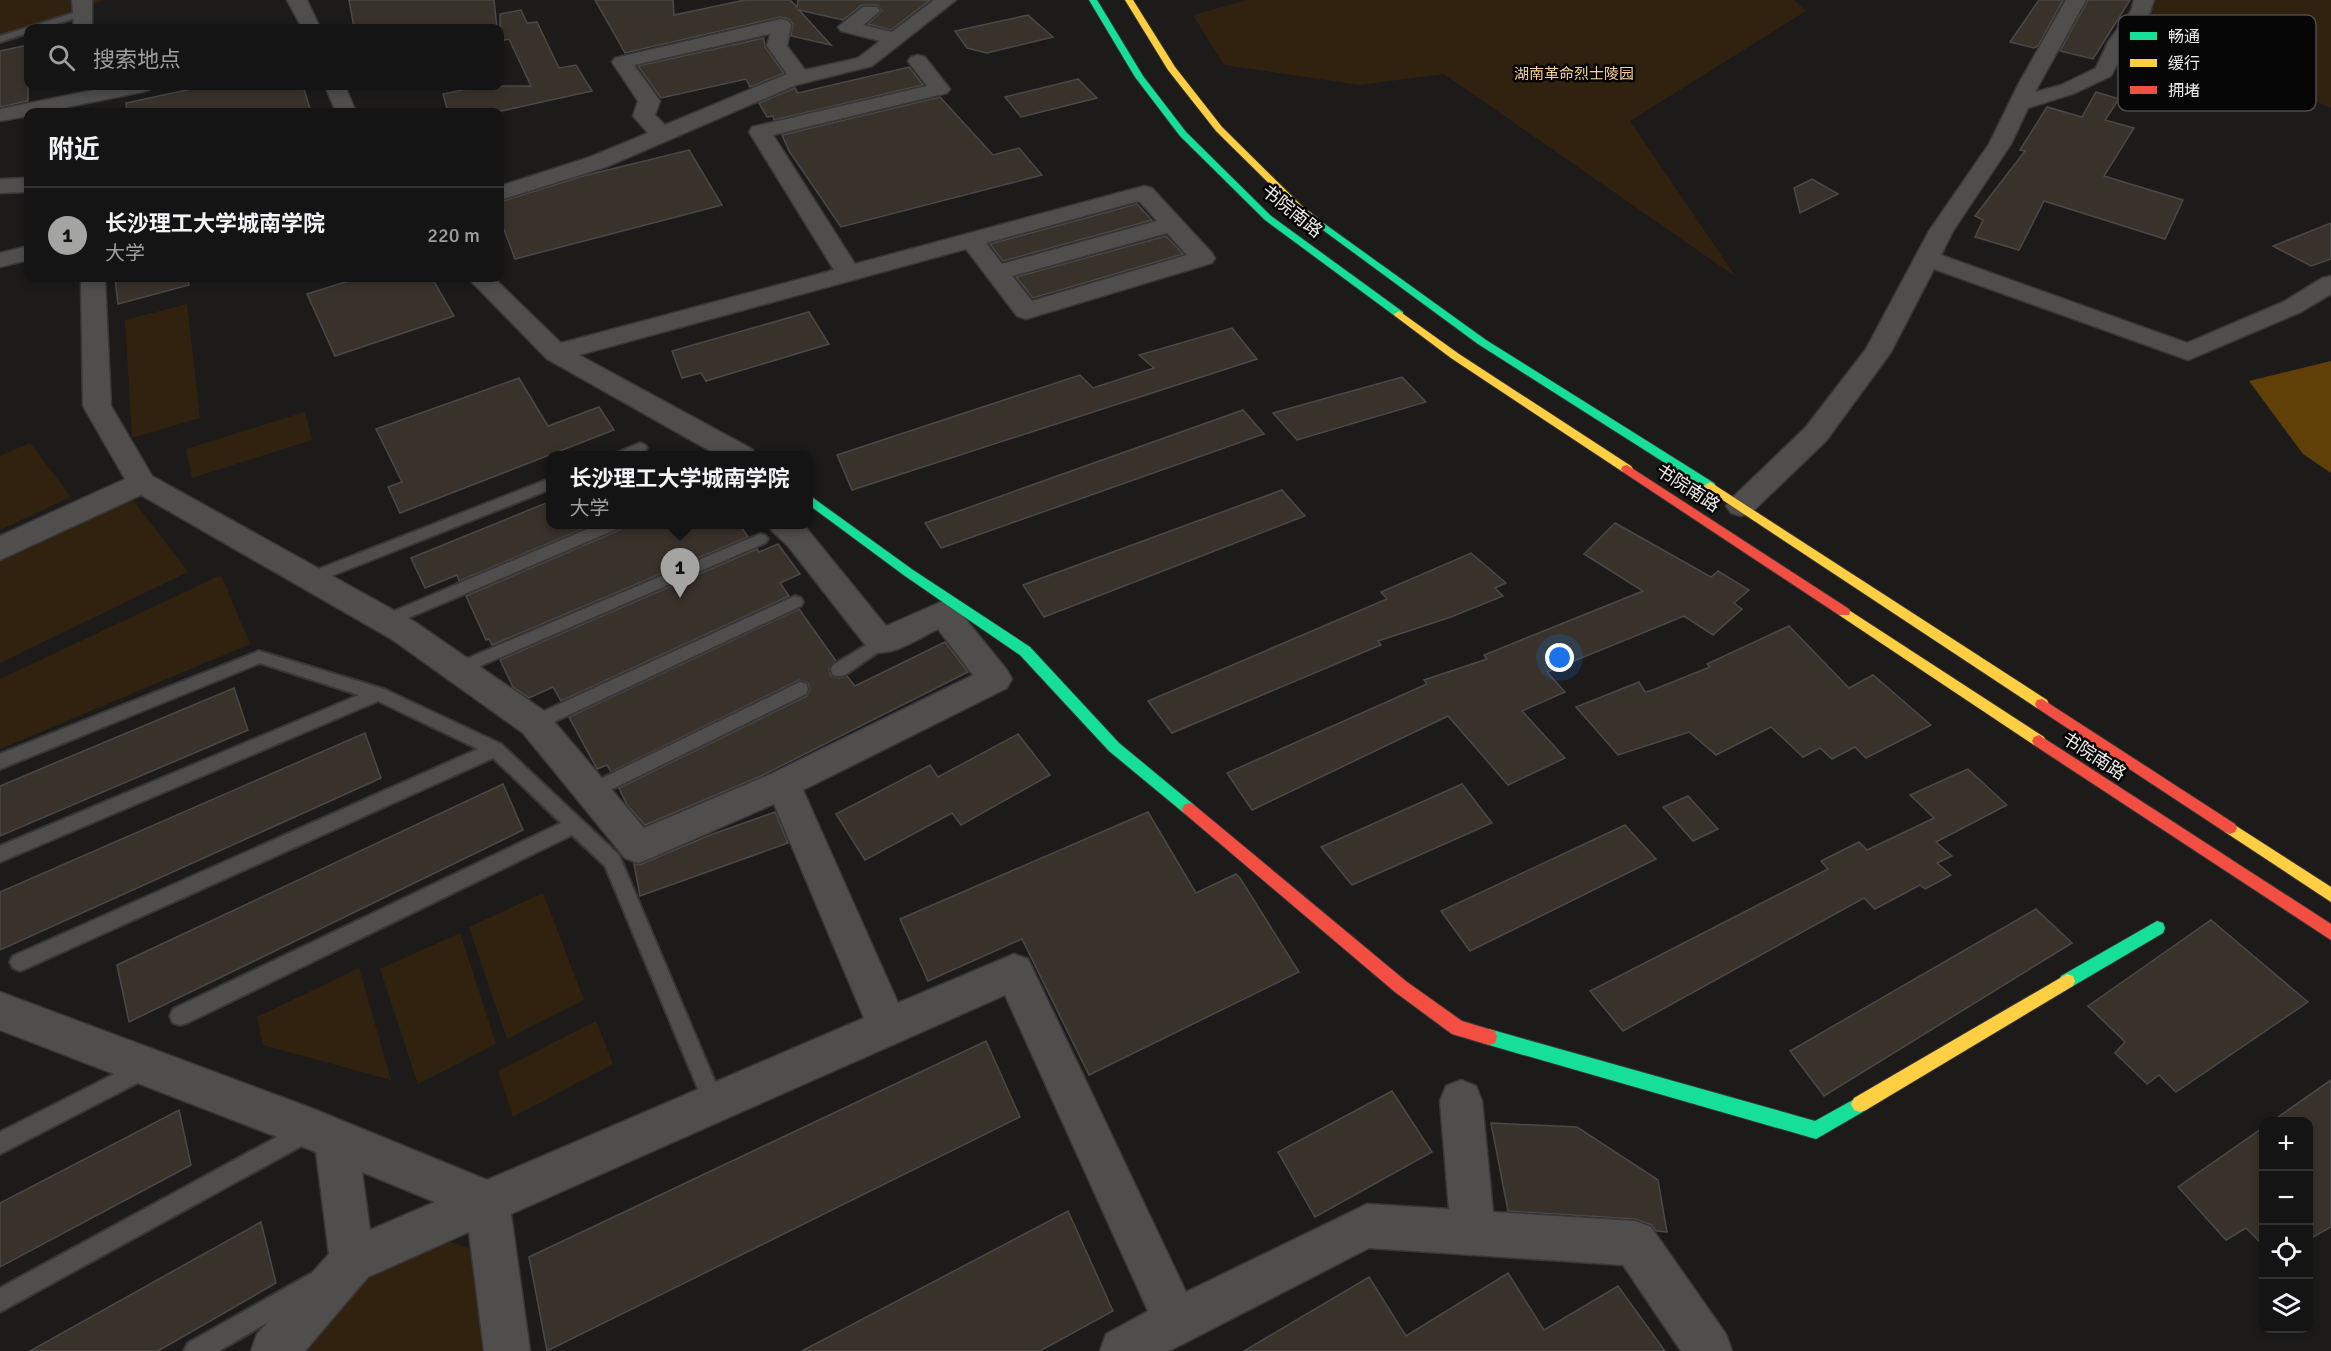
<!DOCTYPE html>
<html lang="zh">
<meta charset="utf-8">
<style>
body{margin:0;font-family:Signika,"Noto Sans SC",sans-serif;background:#222122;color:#f1f3f6}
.controls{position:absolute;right:18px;bottom:18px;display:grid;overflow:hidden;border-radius:12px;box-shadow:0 3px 9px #0003}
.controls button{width:54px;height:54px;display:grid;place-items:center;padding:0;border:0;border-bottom:2px solid #343334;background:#151414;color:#f1f3f6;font:30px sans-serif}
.you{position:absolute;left:1560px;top:658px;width:21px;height:21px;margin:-15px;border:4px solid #fff;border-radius:50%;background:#1a73e8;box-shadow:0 0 0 9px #1a73e833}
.badge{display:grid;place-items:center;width:39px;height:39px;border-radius:50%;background:#a4a4a2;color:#111;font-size:20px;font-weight:700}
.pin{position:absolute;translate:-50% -50px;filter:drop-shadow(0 2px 3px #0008)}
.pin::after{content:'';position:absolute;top:32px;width:21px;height:18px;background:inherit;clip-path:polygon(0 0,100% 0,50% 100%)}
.popup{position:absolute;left:546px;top:451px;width:267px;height:78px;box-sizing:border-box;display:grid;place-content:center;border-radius:12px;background:#151414;filter:drop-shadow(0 2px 4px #0005);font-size:20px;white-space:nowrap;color:#9d9ea0}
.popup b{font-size:22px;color:#f1f3f6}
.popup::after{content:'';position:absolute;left:50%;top:100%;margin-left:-12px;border:12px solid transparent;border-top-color:#151414}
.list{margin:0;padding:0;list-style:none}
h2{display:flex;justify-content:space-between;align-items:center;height:78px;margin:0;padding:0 24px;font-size:26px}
h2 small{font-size:20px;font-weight:400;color:#9d9ea0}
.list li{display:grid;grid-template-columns:39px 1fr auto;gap:18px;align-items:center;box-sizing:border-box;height:96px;padding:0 24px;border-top:2px solid #343334}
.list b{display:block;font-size:22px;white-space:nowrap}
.list p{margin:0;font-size:20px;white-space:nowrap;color:#9d9ea0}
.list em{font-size:20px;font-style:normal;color:#9d9ea0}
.icon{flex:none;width:33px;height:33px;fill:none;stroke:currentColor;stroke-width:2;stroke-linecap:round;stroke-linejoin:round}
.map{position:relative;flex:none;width:2331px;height:1351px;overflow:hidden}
.search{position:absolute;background:#151414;box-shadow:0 3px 9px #0003;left:24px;top:24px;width:480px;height:66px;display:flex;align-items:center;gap:15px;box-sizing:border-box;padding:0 21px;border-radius:12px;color:#9d9ea0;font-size:22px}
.panel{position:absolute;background:#151414;box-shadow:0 3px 9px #0003;left:24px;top:108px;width:480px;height:174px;border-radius:12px}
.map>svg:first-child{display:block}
</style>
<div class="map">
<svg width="2331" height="1351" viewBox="0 0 2331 1351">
<rect width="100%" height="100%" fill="#1c1b1a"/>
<g fill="#30220f">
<path d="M0,0H105L0,35Z"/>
<path d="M1248,0H1794L1806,11L1630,121L1736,277L1444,74L1360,85L1224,65L1193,15Z"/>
<path d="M2153,0H2331V108L2142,26Z"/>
<path d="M187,304L200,418L132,438L125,320Z"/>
<path d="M305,412L312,440L192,478L186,449Z"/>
<path d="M30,443L71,497L0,530V456Z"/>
<path d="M133,500L188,572L0,663V561Z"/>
<path d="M221,575L250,644L0,749V679Z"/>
<path d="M543,893L584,1000L507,1039L469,927Z"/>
<path d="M460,933L496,1044L418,1084L380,969Z"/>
<path d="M359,968L391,1080L263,1045L257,1017Z"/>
<path d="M596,1021L613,1064L513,1117L498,1071Z"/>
<path d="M437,1238L472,1249L487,1351H286L360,1278Z"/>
</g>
<path fill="#614007" d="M2331,361V473L2303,454L2249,381Z"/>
<g fill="#38322a" stroke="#4a4948" stroke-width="1.5">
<path d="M349,0H494L497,28H354Z"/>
<path d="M595,0H673L674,15L745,0H790L797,7L798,0H930L891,30L868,24L882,11L877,5H862L843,20L799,10L831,45L791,36L793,24L789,19L780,17L625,53Z"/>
<path d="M2039,0H2063L2038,46L2034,48L2010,42Z"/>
<path d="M2088,0H2130L2093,59L2060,51Z"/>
<path d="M521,10L527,23L537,22L559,68L576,65L592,91L497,112H448L443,94L482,86H531L509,39L500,41V14Z"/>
<path d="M1028,15L1053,37L987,53L967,48L955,31Z"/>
<path d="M764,38L765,47L784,73L750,87L746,79L661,98L638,66Z"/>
<path d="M28,45V101L0,107V51Z"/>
<path d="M909,67L923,85L774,120L773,116L767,117L759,103L795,88L798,93Z"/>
<path d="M1078,79L1097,98L1021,117L1005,97Z"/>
<path d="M205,86H303L311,112H127L126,103Z"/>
<path d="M2096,92L2119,99L2105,120L2134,128L2104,176L2183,200L2165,239L2044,201L2019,250L1975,237L1983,220L1975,216L2025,151L2020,150L2047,107L2082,117Z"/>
<path d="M940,97L993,155L1019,148L1042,175L841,227L789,151L782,135Z"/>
<path d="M689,150L722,205L515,259L500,219V202L583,176Z"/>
<path d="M1812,179L1838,194L1800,213L1794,188Z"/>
<path d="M1137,204L1152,220L1003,261L990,244Z"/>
<path d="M2331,223V259L2311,266L2273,246Z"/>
<path d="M1166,236L1183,254L1033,298L1016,277Z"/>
<path d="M115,278H188L189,285L118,304Z"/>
<path d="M358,278H432L454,316L335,356L307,294Z"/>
<path d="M809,312L829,344L706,381L701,373L682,378L672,351Z"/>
<path d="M1232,328L1257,359L852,490L837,455L1080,375L1093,388L1154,368L1139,355Z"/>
<path d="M1402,377L1426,402L1297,440L1273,413Z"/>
<path d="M519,378L548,426L599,407L614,430L400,513L388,487L402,482L376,429Z"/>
<path d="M1243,410L1264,434L941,548L925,523Z"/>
<path d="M1282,490L1305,516L1044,617L1023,585Z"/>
<path d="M551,501V525H592L459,581L457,575L425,588L411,558Z"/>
<path d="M1615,523L1711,577L1718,571L1749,590L1734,603L1742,609L1713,635L1684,616L1547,672L1565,692L1522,711L1565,758L1508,785L1448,716L1252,810L1227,773L1427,684L1424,680L1487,659L1484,655L1643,591L1584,554Z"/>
<path d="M623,525H740L748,537L492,645L489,639L486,640L466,596L620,530Z"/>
<path d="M778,544L800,574L780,583L789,596L561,701L553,687L529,698L513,687L500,660L757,549L759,552Z"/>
<path d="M1471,553L1506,583L1495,588L1503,596L1451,617L1378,641L1381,645L1172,733L1148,701L1387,599L1381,592Z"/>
<path d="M799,609L836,661L829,669L831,676L839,678L847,676L855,686L945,642L968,672L761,776L645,825L627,805L619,788L807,696L810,690L808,683L799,680L611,772L607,765L597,769L569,717Z"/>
<path d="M1789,626L1849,688L1873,675L1931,725L1866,758L1855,747L1832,759L1820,748L1803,757L1771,727L1716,755L1689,732L1618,755L1576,707L1639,682L1645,692L1650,691L1710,667L1707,664Z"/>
<path d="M234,688L248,730L0,836V786Z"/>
<path d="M365,733L381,778L0,950V892Z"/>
<path d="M1018,734L1050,775L961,825L952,813L865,860L836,814L930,765L938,777Z"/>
<path d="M1968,769L2007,805L1936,842L1952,856L1937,863L1951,875L1925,889L1920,885L1875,909L1864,898L1623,1031L1590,991L1828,869L1821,861L1859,842L1867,850L1934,818L1910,795Z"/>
<path d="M503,784L523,830L129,1022L117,965Z"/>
<path d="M1462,784L1492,823L1352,885L1321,847Z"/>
<path d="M1688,796L1718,829L1693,841L1663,807Z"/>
<path d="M775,812L788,843L640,896L634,864L639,865L710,835Z"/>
<path d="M1148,812L1196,893L1236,874L1240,878L1299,972L1089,1075L1022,939L928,981L900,919Z"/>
<path d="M1625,825L1656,859L1470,951L1441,911Z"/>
<path d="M2036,909L2072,943L1824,1096L1790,1051Z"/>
<path d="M2211,920L2308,1002L2176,1092L2159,1075L2147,1084L2115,1053L2125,1042L2088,1006Z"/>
<path d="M986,1041L1020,1117L547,1351L529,1257Z"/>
<path d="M2331,1080V1227L2308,1240V1122H2271Z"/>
<path d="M1392,1091L1432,1152L1315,1217L1278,1152Z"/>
<path d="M179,1110L191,1165L0,1267V1203Z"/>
<path d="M1491,1123L1577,1127L1658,1180L1667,1232L1656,1231L1652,1225L1635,1219L1508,1211Z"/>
<path d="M2264,1127V1246L2246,1228L2226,1240L2178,1187Z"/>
<path d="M1068,1211L1113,1311L1040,1351H802Z"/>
<path d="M261,1222L276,1283L158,1351H30Z"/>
<path d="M1508,1273L1544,1330L1618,1286L1665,1351H1244L1369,1277L1406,1336Z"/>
</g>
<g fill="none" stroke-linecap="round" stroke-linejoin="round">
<defs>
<g id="lane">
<path d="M83,10L88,13L86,15L43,28H28V33L0,42V36Z"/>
<path d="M640,443L645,445L647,448C639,458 626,456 614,456L616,453Z"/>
<path d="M551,478V489L316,582H306L303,578L306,574Z"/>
<path d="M599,524H621L619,528L392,625H380L378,621L380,617Z"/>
<path d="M760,534L765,535L768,539L765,543L464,673L458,675L452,673L450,669L452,665Z"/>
<path d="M795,596L801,598L803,602L801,606L541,728L535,730L529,728L527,723L529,718Z"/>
<path d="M881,636L887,638L889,642L887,646L845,675L839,676L833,675L831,670L833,665Z"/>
<path d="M259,651L384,689L501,744L619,855L724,1103L721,1110L714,1113L707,1110L605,866L572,835L187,1023L180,1025L173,1023L170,1016L173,1009L561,823L493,758L27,968L20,971L13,968L10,962L13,956L478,749L378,701L0,862V846L359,695L260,663L0,769V754Z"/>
<path d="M800,682L806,684L808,689L806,694L598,796L592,798L586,796L583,791L586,786Z"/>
<path d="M144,1059L151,1062L154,1069L151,1076L0,1154V1132Z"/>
<path d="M308,1120L316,1124L319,1131L316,1138L0,1312V1288Z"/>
<path d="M310,1274L318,1277L321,1285L318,1293L219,1351H184L188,1343Z"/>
</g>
<g id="street">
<path d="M72,0H92V28H74Z"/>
<path d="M287,0H307L320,28H302Z"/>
<path d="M934,0H956L872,66L796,85L606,167L500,200V186L590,157L648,133L633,116L638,101L612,62L615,58L781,19L788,21L791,25L787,46L805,70L858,58L880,41L841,31L838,27L863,7H877L880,11L863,25L892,32ZM770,34L767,46L787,74L665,125L655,115L660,101L634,65Z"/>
<path d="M2066,0H2086L2035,92L2061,85L2096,68L2108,42L2131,11L2134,0H2154L2150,12L2128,43L2111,76L2075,93L2028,108L2011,144L1953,231L1941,255L2187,343L2283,302L2322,278L2331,276V294L2301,312L2188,360L1934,269L1891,352L1826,441L1751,513L1741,516L1731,513L1726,506L1731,499L1806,427L1866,349L1929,231L1989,144L2019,83Z"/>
<path d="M918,55L925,57L947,85L950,89L947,93L773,135L855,264L1144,186L1152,188L1212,253L1215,258L1212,263L1026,319L1017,316L966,249L579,355L752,449L756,456H719L547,359L468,278H494L561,343L834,270L749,132L752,127L927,86L908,61L911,57ZM1139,201L1157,221L1002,264L986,243ZM1167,233L1187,255L1032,301L1012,276Z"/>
<path d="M114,86H152L149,90L142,92L43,112H28V116L0,121V109Z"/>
<path d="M325,86H345L356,112H336Z"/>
<path d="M28,178V192L0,193V179Z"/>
<path d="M28,246V260L0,267V253Z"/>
<path d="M81,278H105L111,406L152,476L415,622L547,713L644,828L771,774L973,675L938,629C917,639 892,658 870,651L788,546L772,531L768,524H803L886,626L943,601L954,605L1007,670L1012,679L1007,688L803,790L898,1003L1014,954L1028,959L1186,1292L1367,1204L1449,1209L1440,1101L1446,1086L1461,1080L1476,1086L1482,1101L1493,1212L1635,1221L1651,1227L1726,1334L1732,1351H1681L1623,1265L1369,1248L1169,1351H1100L1106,1334L1148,1311L1005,995L511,1214L530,1351H484L469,1232L368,1277L305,1351H251L257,1334L329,1254L316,1152L0,1030V992L311,1108L487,1180L864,1018L774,804L651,858L638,863L625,858L523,733L393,640L141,495L0,560V536L125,479L83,406ZM362,1172L435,1202L370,1230Z"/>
</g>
<g id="fast">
<path d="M1089,0H1097L1143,76L1186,132L1271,216L1403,312V316H1395L1265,220L1180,136L1135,77Z"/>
<path d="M1315,217L1486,340L1714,483L1716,486L1714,489H1706L1478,344L1312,222L1310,220Z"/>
<path d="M809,495L913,570L1030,647L1119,743L1194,805L1196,809L1194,813L1189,815L1184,813L1109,751L1020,655L905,576L809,505Z"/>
<path d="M2157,921L2163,923L2165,928L2163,933L2073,986L2067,988L2061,986L2059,981L2061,976Z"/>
<path d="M1489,1029L1815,1121L1860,1096L1866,1098L1869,1104L1866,1110L1816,1139L1489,1045L1483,1043L1481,1037L1483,1031Z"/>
</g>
<g id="slow">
<path d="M1125,0H1133L1175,67L1222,127L1303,207L1318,218V222H1312L1297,211L1216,131L1168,70Z"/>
<path d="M1399,311L1459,354L1631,466L1633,469L1631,472H1623L1451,358L1395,316L1394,314Z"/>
<path d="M1710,482L2047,700L2049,704L2047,708H2037L1706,489L1704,486Z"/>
<path d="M1844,607L2044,737L2046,741L2044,745H2034L1839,615L1838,612Z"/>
<path d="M2230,822L2331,887V902L2225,832L2223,828L2225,824Z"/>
<path d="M2067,974L2073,976L2075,981L2073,986L1866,1110L1860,1112L1854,1110L1851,1104L1854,1098Z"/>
</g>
<g id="jam">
<path d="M1627,465L1849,609L1850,612L1849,615H1839L1623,472L1621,469L1623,466Z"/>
<path d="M2042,699L2235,824L2237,828L2235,832L2230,834L2225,832L2037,708L2035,704L2037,700Z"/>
<path d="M2039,735L2331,924V940L2034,745L2032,741L2034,737Z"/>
<path d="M1189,803L1194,805L1407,982L1462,1021L1495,1031L1497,1037L1495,1043L1489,1045L1452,1034L1395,992L1184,813L1182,809L1184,805Z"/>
</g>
</defs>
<use href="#lane" stroke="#383737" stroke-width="4"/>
<use href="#street" stroke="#383737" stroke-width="3"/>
<use href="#fast" stroke="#383737" stroke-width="2"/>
<use href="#slow" stroke="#383737" stroke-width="2"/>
<use href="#jam" stroke="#383737" stroke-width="2"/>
<use href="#lane" fill="#4f4e4d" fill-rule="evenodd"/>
<use href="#street" fill="#4f4e4d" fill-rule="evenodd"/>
<use href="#fast" fill="#16e098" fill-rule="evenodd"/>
<use href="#slow" fill="#ffcf43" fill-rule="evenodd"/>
<use href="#jam" fill="#f24e42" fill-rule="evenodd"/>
</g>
<g text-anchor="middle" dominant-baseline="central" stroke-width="5" stroke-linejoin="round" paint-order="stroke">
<g font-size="15" fill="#fcd19b" stroke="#070606">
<text x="1574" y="74">湖南革命烈士陵园</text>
</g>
<g font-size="18" fill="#eeedeb" stroke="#070606">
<text transform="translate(1292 211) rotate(39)">书院南路</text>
<text transform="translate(1688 488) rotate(33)">书院南路</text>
<text transform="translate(2094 756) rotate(33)">书院南路</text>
</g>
</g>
<rect x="2118" y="15" width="198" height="96" rx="9" fill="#070606" stroke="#4c4b4b" stroke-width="1.5"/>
<rect x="2130" y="32" width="27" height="8" fill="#16e098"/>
<rect x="2130" y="59" width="27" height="8" fill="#ffcf43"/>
<rect x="2130" y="86" width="27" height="8" fill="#f24e42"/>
<g font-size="16" fill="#eeedeb">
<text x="2168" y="42">畅通</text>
<text x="2168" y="69">缓行</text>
<text x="2168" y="96">拥堵</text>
</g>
</svg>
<div class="controls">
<button>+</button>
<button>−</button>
<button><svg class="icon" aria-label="locate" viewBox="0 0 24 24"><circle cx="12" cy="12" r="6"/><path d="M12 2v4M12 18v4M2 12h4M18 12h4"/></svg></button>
<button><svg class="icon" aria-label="layers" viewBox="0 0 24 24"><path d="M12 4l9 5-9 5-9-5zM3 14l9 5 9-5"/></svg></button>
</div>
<div class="you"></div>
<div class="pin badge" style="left:680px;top:598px">1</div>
<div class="popup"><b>长沙理工大学城南学院</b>大学</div>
<div class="search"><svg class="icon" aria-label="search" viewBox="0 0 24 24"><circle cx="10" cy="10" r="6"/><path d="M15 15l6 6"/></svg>搜索地点</div>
<section class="panel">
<h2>附近<small></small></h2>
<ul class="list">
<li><span class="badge">1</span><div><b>长沙理工大学城南学院</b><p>大学</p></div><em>220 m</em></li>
</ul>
</section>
</div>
